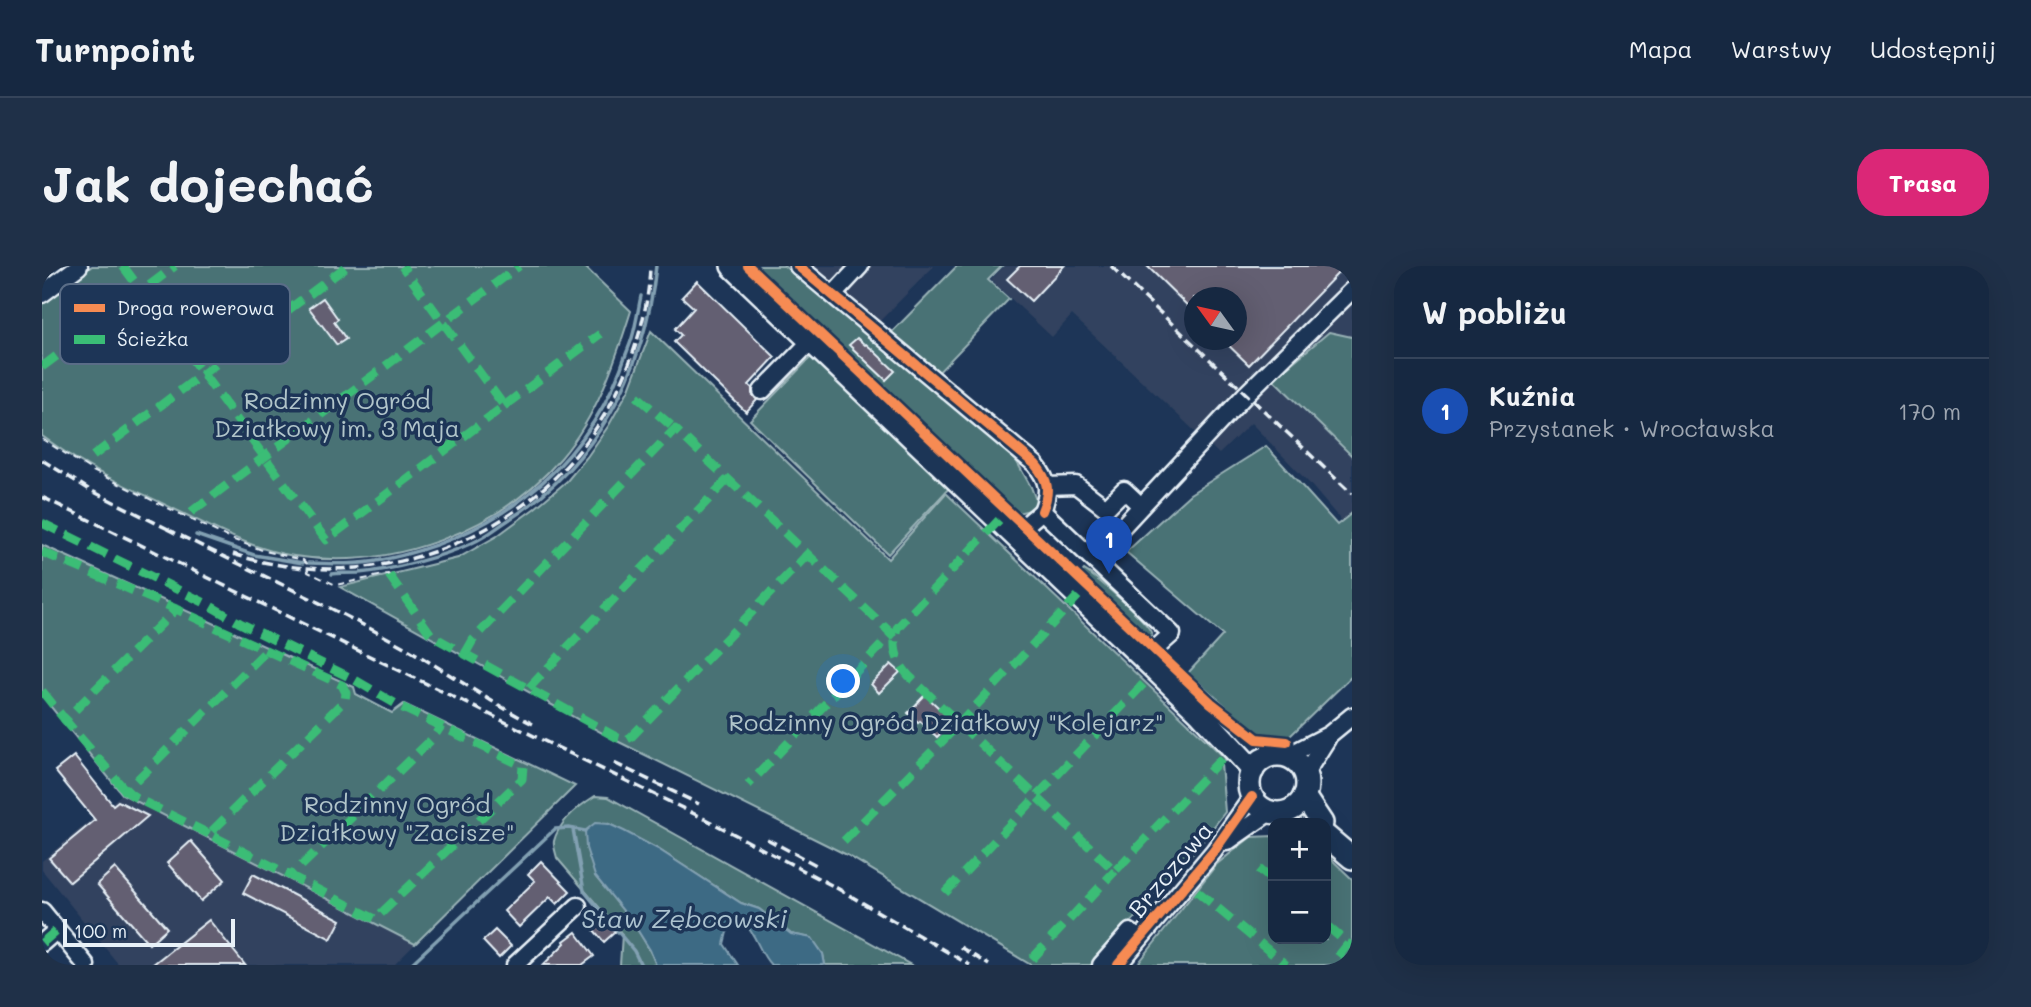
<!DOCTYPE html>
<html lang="pl">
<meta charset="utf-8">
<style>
body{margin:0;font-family:Mali,sans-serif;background:#1f3048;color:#f1f3f6}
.controls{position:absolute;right:21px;bottom:21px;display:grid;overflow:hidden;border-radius:14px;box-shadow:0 7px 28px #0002}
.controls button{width:63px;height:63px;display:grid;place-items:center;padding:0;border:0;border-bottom:2px solid #35445a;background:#162841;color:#f1f3f6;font:35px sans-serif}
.compass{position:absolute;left:1142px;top:21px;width:63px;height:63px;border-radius:50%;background:#162841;box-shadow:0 7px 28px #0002;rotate:303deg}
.scale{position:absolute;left:21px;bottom:18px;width:172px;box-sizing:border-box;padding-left:7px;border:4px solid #e8f1f8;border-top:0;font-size:19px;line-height:24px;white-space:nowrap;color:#e8f1f8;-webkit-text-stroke:5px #1d3557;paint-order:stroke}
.you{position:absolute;left:802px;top:416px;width:24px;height:24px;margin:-18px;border:5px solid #fff;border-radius:50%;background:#1a73e8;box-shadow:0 0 0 10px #1a73e833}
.badge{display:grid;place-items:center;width:46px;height:46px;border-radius:50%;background:#db2777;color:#fff;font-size:23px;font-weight:700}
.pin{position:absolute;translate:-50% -58px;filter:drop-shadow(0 2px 4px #0008)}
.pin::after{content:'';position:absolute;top:37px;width:24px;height:21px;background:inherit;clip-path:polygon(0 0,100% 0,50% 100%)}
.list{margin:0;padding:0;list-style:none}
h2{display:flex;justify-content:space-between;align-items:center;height:91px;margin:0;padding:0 28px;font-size:30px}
h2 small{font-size:23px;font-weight:400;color:#9ea6b1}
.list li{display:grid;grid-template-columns:46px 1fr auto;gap:21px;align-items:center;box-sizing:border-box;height:105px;padding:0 28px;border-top:2px solid #35445a}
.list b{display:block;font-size:26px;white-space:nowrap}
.list p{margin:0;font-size:23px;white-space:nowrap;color:#9ea6b1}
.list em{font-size:23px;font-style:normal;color:#9ea6b1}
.map{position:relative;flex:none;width:1310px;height:699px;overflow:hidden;border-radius:28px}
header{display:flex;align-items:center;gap:42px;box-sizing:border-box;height:98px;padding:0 35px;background:#162841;border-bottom:2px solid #35445a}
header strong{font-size:33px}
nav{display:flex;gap:38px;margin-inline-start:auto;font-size:24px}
.intro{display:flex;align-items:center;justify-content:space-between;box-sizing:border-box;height:168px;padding:0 42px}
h1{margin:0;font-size:49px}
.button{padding:18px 32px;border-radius:28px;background:#db2777;color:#fff;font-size:24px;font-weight:700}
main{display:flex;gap:42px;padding:0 42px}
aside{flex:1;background:#162841;border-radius:28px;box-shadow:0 7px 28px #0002}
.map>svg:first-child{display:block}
</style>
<header>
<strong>Turnpoint</strong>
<nav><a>Mapa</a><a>Warstwy</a><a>Udostępnij</a></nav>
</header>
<div class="intro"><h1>Jak dojechać</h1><a class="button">Trasa</a></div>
<main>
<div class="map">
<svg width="1310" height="699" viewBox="0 0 1310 699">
<rect width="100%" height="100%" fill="#1d3557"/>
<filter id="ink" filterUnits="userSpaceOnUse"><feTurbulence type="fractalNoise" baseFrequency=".0143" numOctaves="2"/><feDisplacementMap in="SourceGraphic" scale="14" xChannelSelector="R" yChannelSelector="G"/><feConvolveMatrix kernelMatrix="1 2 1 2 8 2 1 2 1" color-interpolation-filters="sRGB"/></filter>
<g filter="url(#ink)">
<g fill="#32425f" fill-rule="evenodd">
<path d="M756,0H892L831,62Z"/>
<path d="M962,0H1310V278L1297,252L1268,218L1209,157L1177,188L1030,49L1010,71L949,14ZM1153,32H1195V74H1153Z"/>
<path d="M80,528L373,678L352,699H77L0,604V595Z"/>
</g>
<g fill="#4a7275" stroke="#99b2b6" stroke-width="2">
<path d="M50,0H542L589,45C573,96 555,150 519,192C456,266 348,305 252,290C209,283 172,262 134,244C104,229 73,216 44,199C29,191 14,180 0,170V38Z"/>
<path d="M709,0H742L873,105L971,189L989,221L997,242L971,248Z"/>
<path d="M915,0H960L946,14L967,33L894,109L847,69Z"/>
<path d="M609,65L846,293L904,227L1184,493L1179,498L1183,546L1160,576L1051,699H989L805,589L573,474L298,321L416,292L455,270L493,242L525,215L545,191L567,159L587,123Z"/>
<path d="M1287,66L1310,71V190L1231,113Z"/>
<path d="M769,91L909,220L846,288L708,154Z"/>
<path d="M1224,180L1295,259L1310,247V410L1246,472L1217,469L1146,407L1181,369L1084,286L1148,228Z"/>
<path d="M0,279L312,421L314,428L350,447L362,438L533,520L373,678L80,528L0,430Z"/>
<path d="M1042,304C1053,310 1113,360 1110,371C1109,376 1105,377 1102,379L1036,319L1035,312Z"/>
<path d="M553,530L566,531L869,699H783L781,688L769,672L749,668L717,643L699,637L616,583L567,558L553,610C576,638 601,665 614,699H578L580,668L515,592C514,587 511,580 512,575C517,555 537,540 553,530Z"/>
<path d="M1231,570V673H1284V588L1310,613V699H1095L1175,598L1209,571Z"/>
</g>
<path fill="#3e6a84" stroke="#82a0b2" stroke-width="2" d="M553,557L567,558L582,565L616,583L699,637L717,643L749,668L770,672L781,688L783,699H729C717,687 715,669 702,657L693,658L685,666L682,678L696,699H614L608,684L591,657L553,610L544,582L543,565Z"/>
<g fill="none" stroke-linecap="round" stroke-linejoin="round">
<g stroke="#82a0b2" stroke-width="3.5">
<path d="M154,269L212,289L261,297"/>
<path d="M266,297C291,298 316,299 340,294C449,272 538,207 579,102C582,92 587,82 590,72C594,59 596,44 599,30"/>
<path d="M290,308C299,307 308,307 317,307C351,304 400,291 430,277C442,272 452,264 462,257C554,199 603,107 614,0"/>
<path d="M531,563L542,625L592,685L599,699"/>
<path d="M368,699L513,563L527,562L543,565"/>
</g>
</g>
<g fill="#635f72" stroke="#e8f1f8" stroke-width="2">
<path d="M978,0H1022L989,35L965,13Z"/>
<path d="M1105,0H1303L1207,99L1181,74H1194V32H1152V46Z"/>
<path d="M655,15L733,91L707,119L710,122V128L715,134L704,146L632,76L639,69L633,63L652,42L640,31Z"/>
<path d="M281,32L296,53L292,56L304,73L295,79L267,42Z"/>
<path d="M815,72L823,79L824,78L832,85L853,105L844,114L807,79Z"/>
<path d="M849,398L858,406L837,427L829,418Z"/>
<path d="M883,429L911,455L895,471L878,455L876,457L866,447Z"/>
<path d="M32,490L71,539L76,535L106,550L28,616L7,592L53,554L13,505Z"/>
<path d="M149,575L183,614L159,635L125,597Z"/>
<path d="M499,595L528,625L515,638L508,631L477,661L462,645L493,615L486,608Z"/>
<path d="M73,602L125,662L107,678L55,618Z"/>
<path d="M211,608L299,654L289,673L201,627Z"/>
<path d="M555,646L573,666L562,676L545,656Z"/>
<path d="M167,654L203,699H110Z"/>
<path d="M453,664L469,680L457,692L441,675Z"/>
<path d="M534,666L552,690L540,699H501L523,677L522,675Z"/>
</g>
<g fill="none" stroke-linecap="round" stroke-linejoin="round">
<defs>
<g id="minor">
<path d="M756,0L993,198C1007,215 1008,225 1000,245"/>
<path d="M0,28L37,0"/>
<path d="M791,29L818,0"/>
<path d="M720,125L769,75"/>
<path d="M1006,220L1034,219L1064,242L1082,224L1099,240"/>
<path d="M972,269L1000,245L1130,368L1102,393"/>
<path d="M1051,292L1204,128L1310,24"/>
<path d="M1245,490L1288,468L1310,450"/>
<path d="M1263,508L1285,473"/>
<path d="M1185,576L1228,546"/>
<path d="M0,645L44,699"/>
<path d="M0,677L15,664"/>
<path d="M473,699L536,640"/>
<path d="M1059,699L1088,666L1097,673"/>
<path d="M1076,699L1172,585L1210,531"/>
</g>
<g id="major">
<path d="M690,0L1102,393L1159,448L1211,504"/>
<circle cx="1236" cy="518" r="29"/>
<path d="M1262,530L1280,557"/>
<path d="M1284,570L1310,592"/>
</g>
</defs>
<use href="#minor" stroke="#e8f1f8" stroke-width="21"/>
<use href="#major" stroke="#e8f1f8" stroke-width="26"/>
<path stroke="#e8f1f8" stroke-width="2" stroke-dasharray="7 5" stroke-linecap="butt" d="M0,173L51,205L189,273L223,285L261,294L265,298L266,306L294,319L346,308L347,309"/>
<use href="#minor" stroke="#1d3557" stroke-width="16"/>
<use href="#major" stroke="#1d3557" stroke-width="21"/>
<g stroke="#e8f1f8" stroke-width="3.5" stroke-dasharray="10 5" stroke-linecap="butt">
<path d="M1069,0L1310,228"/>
<path d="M0,194L48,224L132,266"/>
<path d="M0,231L667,555L793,621L928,699"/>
<path d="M125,263C202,301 280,336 355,377C402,403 445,435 493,459"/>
<path d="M191,288C350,338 523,259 585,103C598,70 607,36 608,0"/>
<path d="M572,497L657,538"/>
<path d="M725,573L778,601"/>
<path d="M918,681L947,699"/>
</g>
<g stroke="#3abd76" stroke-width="9" stroke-dasharray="18 9" stroke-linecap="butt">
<path d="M81,0L284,274L462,140L360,0"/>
<path d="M0,101L133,0"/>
<path d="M595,130L633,163"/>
<path d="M462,140L558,68"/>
<path d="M51,190L305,0"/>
<path d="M149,246L477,0"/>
<path d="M957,254L855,362C850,382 854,395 867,410L1073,605L1184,488"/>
<path d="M0,257L165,338L198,357L313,414L359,441L481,500L480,513L333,653L249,610L391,472L399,460"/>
<path d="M0,286L134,343L300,419L304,427L303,434L167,568L249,610"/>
<path d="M347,309L390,370L576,472L584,474L589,471L766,288"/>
<path d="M423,388L431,374L633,163L850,368L706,519"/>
<path d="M487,422L686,213"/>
<path d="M0,425L23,454"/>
<path d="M84,525L23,454L134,343"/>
<path d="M167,568L96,533L84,525L224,385"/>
<path d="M802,575L918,457L1036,330"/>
<path d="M1217,603L1231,615"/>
<path d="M1155,625L1244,699"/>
<path d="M903,627L1107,412"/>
<path d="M1284,659L1306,678L1294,693"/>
<path d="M0,677L15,664"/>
<path d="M990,693L1073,605"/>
</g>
<defs>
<g id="cycleway">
<path d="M706,0L1169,437L1215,473L1245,476"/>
<path d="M756,0L993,198C1007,215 1008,225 1000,245"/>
<path d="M1076,699L1172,585L1210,531"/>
</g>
</defs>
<use href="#cycleway" stroke="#1d3557" stroke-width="15"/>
<use href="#cycleway" stroke="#f68b52" stroke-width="10"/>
</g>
</g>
<g text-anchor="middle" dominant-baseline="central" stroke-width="7" stroke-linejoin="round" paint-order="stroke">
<g font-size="24" fill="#b1c5ca" stroke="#1d3557">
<text x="295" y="133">Rodzinny Ogród<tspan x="295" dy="28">Działkowy im. 3 Maja</tspan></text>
<text x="904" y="455">Rodzinny Ogród Działkowy "Kolejarz"</text>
<text x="355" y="537">Rodzinny Ogród<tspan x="355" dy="28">Działkowy "Zacisze"</tspan></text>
</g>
<g font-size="24" fill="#e8f1f8" stroke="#1d3557">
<text transform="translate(1128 603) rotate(-50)">Brzozowa</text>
</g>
<g font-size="26" font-style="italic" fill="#acc2cf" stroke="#1d3557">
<text x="642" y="652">Staw Zębcowski</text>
</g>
</g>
<rect x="18" y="18" width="230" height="80" rx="10" fill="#1d3557" stroke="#5a6d87" stroke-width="2"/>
<rect x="32" y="38" width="31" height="8" fill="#f68b52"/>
<rect x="32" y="69" width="31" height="9" fill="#3abd76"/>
<g font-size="19" fill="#e8f1f8">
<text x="75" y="49">Droga rowerowa</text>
<text x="75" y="80">Ścieżka</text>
</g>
</svg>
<div class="controls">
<button>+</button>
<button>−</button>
</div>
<svg class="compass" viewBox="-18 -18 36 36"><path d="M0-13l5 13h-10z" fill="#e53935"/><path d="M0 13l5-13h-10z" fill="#9ea6b1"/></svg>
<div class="scale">100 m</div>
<div class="you"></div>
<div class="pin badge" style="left:1067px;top:308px;background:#1a4fb4">1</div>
</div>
<aside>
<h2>W pobliżu<small></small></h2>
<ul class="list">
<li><span class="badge" style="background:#1a4fb4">1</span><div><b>Kuźnia</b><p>Przystanek · Wrocławska</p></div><em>170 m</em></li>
</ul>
</aside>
</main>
